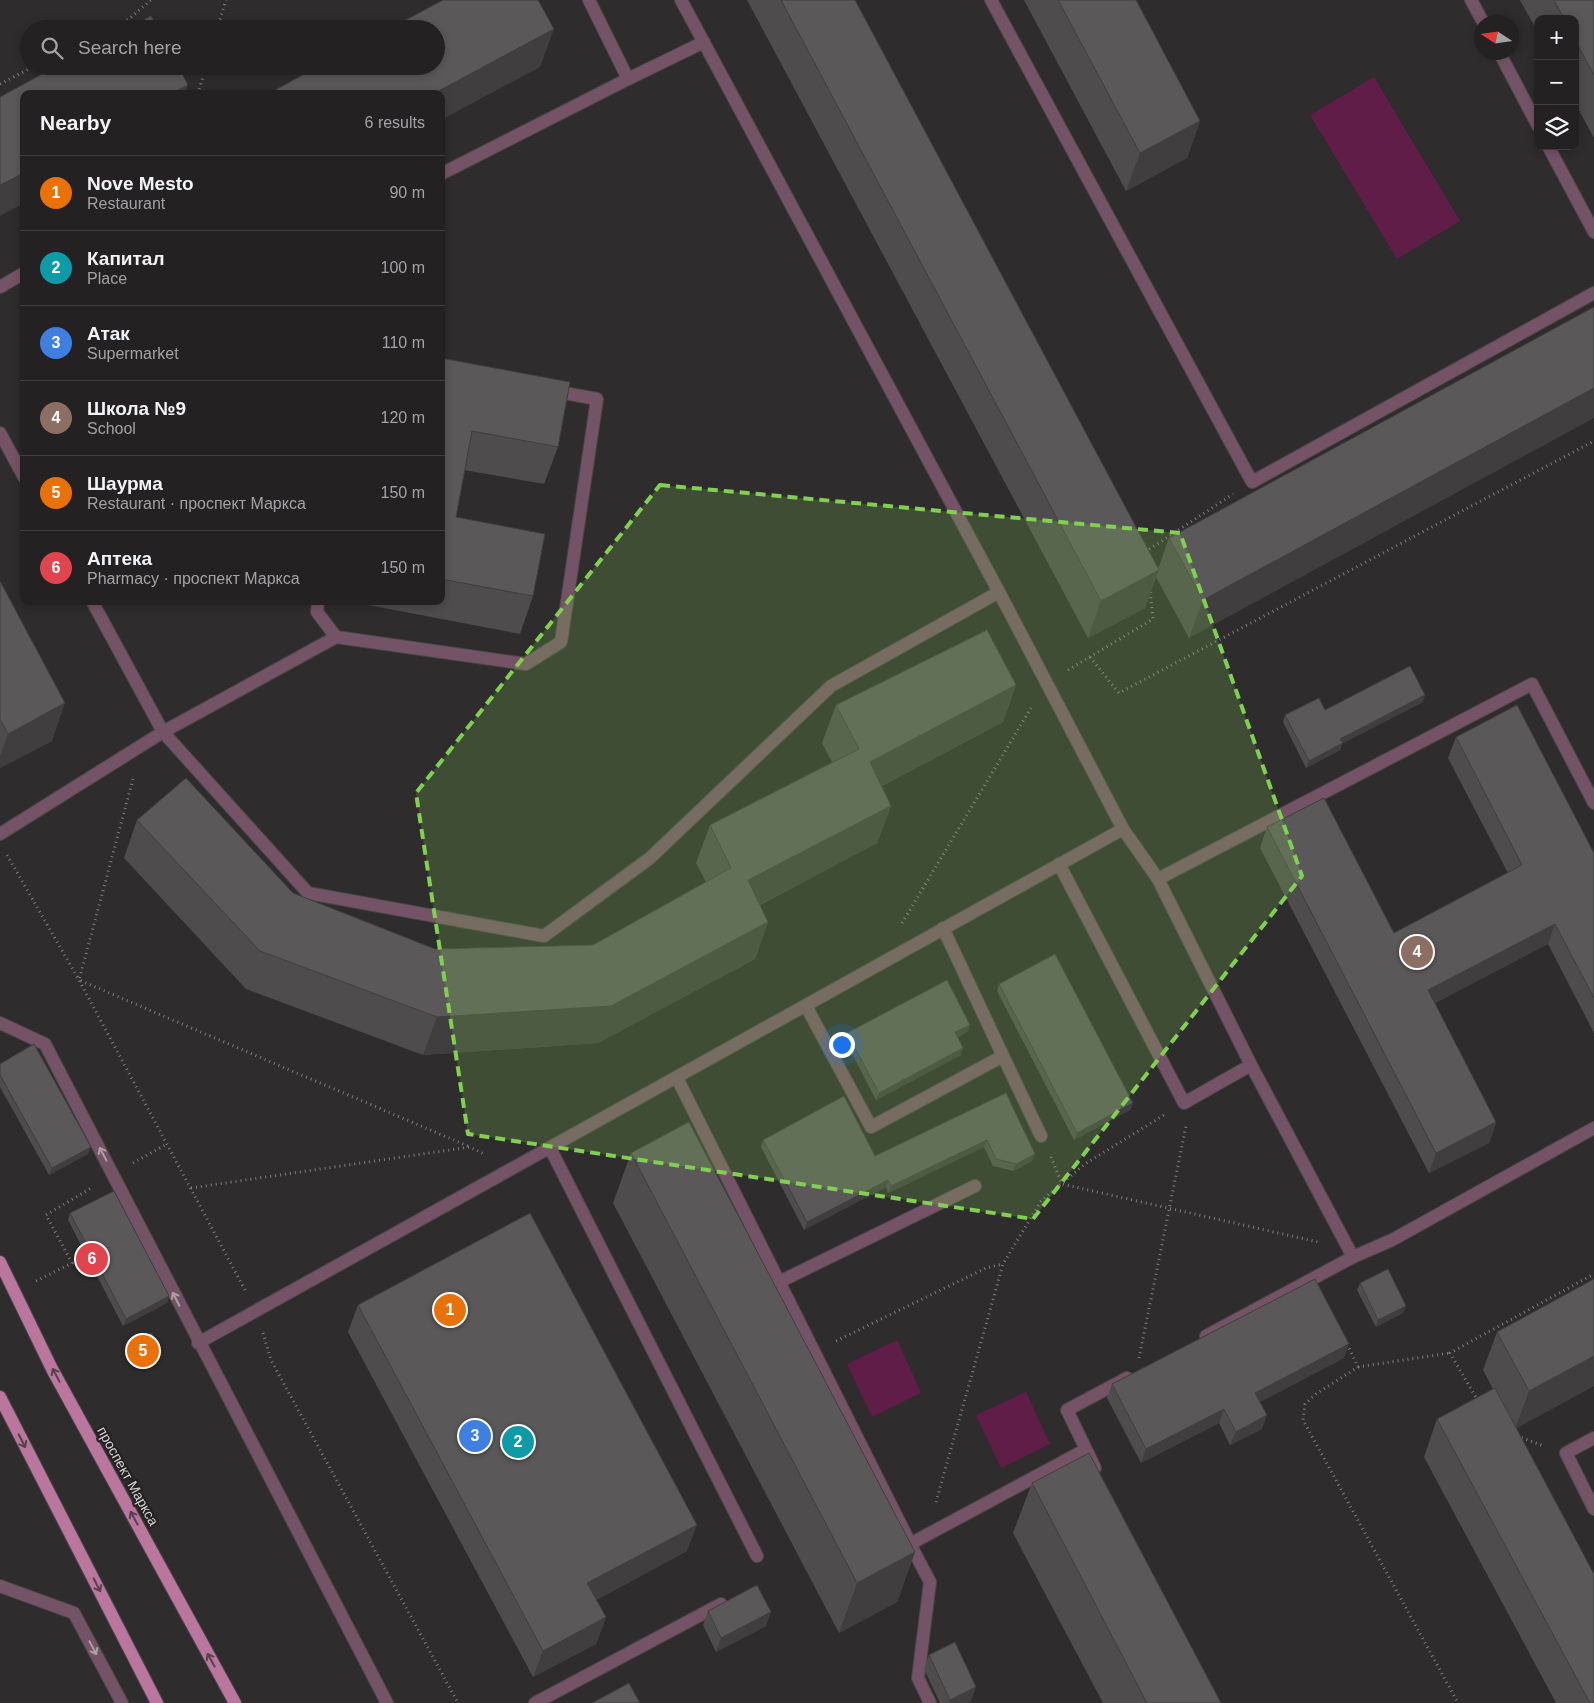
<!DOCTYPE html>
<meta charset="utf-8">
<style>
body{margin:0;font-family:Helvetica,sans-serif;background:#2b292a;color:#f1f3f6}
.controls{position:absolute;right:15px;top:15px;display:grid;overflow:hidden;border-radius:10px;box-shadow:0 2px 8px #0003}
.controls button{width:45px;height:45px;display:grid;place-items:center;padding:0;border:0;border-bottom:1px solid #403e40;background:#232122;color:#f1f3f6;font:25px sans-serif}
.compass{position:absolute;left:1474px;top:15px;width:45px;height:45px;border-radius:50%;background:#232122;box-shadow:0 2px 8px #0003;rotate:282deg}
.you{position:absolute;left:841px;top:1044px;width:18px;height:18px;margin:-12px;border:4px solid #fff;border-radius:50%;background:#1a73e8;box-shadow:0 0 0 8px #1a73e833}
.badge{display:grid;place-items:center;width:32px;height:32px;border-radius:50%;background:#81d051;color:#fff;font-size:16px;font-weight:700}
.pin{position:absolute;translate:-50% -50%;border:2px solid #fff;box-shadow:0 1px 5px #0006}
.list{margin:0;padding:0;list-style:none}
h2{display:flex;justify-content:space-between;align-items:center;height:65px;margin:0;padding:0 20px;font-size:21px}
h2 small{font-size:16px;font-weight:400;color:#a3a3a5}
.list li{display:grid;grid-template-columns:32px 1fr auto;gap:15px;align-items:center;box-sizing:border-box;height:75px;padding:0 20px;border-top:1px solid #403e40}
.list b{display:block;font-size:19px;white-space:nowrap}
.list p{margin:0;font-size:16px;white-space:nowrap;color:#a3a3a5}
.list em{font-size:16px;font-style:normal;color:#a3a3a5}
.icon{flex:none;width:28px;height:28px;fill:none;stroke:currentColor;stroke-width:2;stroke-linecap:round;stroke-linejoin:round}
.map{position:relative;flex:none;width:1594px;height:1703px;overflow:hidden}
.search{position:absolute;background:#232122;box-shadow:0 2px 8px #0003;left:20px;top:20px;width:425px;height:55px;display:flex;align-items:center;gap:12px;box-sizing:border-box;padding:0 18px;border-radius:28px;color:#a3a3a5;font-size:19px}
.panel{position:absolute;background:#232122;box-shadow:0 2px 8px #0003;left:20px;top:90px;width:425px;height:515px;border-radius:10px}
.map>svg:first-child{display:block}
</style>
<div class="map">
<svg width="1594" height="1703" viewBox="0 0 1594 1703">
<rect width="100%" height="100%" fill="#2f2c2e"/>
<g fill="#601d47">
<path d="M1374,77L1460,221L1397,259L1310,115Z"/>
<path d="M897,1340L921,1393L872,1417L847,1364Z"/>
<path d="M1026,1392L1050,1444L1001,1468L976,1415Z"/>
</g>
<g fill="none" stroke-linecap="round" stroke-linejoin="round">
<defs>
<g id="service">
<path d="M681,0L999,592"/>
<path d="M991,0L1252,482L1594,293"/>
<path d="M1471,0L1483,22"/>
<path d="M1499,52L1538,126"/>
<path d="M628,79L704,42"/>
<path d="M1548,146L1594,232"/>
<path d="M441,174L628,79L589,0"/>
<path d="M0,287L24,273"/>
<path d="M0,433L24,477"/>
<path d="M92,601L163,732L336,637L526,664L561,642L597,399L553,391"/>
<path d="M318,601L317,612L336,637"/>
<path d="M1123,829L1158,879L1251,1065L1353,1257L1206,1336"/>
<path d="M0,834L163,732L308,893L544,936L650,858L831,686L999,592L1123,829L198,1343"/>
<path d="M1059,864L1184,1103L1251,1065"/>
<path d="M1158,879L1532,684L1594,803"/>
<path d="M943,928L1003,1056"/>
<path d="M806,1006L871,1127L1003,1056L1041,1136"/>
<path d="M0,1023L45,1044L387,1703"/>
<path d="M677,1078L907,1537"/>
<path d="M550,1148L757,1556"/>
<path d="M1353,1257L1392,1240L1594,1128"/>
<path d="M779,1282L975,1186"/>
<path d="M1594,1438L1566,1453L1594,1509"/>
<path d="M1095,1468L1067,1410L1127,1378"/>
<path d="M0,1586L74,1613L122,1703"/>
<path d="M535,1703L721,1604"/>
<path d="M930,1703L918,1678L930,1582L910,1544L1085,1450"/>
</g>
<g id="primary">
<path d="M0,1262L52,1369L235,1703"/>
<path d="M0,1397L157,1703"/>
</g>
</defs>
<use href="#service" stroke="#494748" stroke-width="14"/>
<use href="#primary" stroke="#494748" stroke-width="14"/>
<g stroke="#807d7f" stroke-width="3" stroke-dasharray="1 4" stroke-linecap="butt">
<path d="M109,29L129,19L151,0"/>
<path d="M217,29L226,0"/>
<path d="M0,84L35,66"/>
<path d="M198,94L206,66"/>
<path d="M1145,552L1233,494"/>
<path d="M1090,657L1119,693L1594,441"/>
<path d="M1068,670L1153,619L1150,590"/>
<path d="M133,779L79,980L470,1147"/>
<path d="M7,855L79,980L245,1290"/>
<path d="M902,923L1031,708"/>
<path d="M1051,1157L1062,1184L1318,1242"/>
<path d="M133,1163L167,1144"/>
<path d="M191,1188L470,1147L486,1155"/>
<path d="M36,1281L72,1263L46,1215L93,1187"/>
<path d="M263,1333L271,1360L458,1703"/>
<path d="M836,1341L986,1268L1003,1264"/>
<path d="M1347,1344L1358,1367L1316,1394L1305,1404L1303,1420L1458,1703"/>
<path d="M1139,1358L1186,1126"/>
<path d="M1358,1367L1450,1353"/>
<path d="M1478,1401L1450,1353L1594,1274"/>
<path d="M1517,1436L1544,1446"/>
<path d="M936,1502L1003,1264L1041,1201L1085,1164L1164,1115"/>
</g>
<use href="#service" stroke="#755366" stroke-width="12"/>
<use href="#primary" stroke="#bb769d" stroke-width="12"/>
</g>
<g fill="#4e4c4d">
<path d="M747,0H855L1158,569L1169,538L1594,307L1189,638L1156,577L1145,608L1088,638Z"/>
<path d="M1024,0H1136L1200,121L1187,158L1126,191Z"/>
<path d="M1520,0H1594V138L1575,103V19H1538V33Z"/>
<path d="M441,358L558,447L544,484L464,470L456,517L533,596L520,634L347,601H441Z"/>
<path d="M0,581L52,741L0,768Z"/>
<path d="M1016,685L1003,722L882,786L891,806L877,843L760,905L768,922L755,959L598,1043L423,1055L246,989L124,858L137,820L293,893L435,949L593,945L706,882L696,863L710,825L832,762L822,743L836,705Z"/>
<path d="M1423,702L1342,743L1340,750L1306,768L1283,722L1285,715L1325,710Z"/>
<path d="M1456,737L1594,853V1033L1548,944L1435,1003L1496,1122L1489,1143L1429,1173L1260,848L1267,827L1394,933L1508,873L1448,758Z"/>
<path d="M999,984L1133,1103L1130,1110L1074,1140L997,991Z"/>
<path d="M970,1025L967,1032L958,1037L961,1055L876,1100L845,1040L847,1033Z"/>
<path d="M0,1064L88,1154L49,1175L0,1087Z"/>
<path d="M1006,1093L1035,1154L1032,1161L1013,1171L993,1166L984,1147L888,1193L886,1187L804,1230L761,1147L763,1140L875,1156Z"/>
<path d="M631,1153L915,1552L897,1602L839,1633L613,1203Z"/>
<path d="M70,1213L169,1296L167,1303L123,1326L68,1220Z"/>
<path d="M1594,1279V1386L1516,1428L1594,1703H1556L1424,1457L1437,1419L1493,1389L1483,1370L1497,1332Z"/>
<path d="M1360,1283L1403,1313L1376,1327L1357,1290Z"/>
<path d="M358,1305L687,1551L596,1600L606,1617L596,1644L533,1677L348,1332Z"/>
<path d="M136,1340L161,1351L158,1358L142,1365L133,1347Z"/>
<path d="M1344,1358L1260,1402L1262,1429L1230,1445L1219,1423L1141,1463L1107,1398L1112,1384Z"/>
<path d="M1032,1483L1221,1703H1103L1013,1533Z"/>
<path d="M708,1611L766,1626L716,1652L703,1625Z"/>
<path d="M929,1655L971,1701L967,1703H940L924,1669Z"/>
</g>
<g fill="#403e3f">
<path d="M554,29L540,67L441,120V94H433Z"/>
<path d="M188,85L184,94H171Z"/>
<path d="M1200,121L1187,158L1126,191L1140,153Z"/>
<path d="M24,173V203L0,216V185Z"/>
<path d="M1594,388V418L1189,638L1203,600Z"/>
<path d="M1159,570L1145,608L1088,638L1101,601Z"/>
<path d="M1016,685L1003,722L856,799L870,762Z"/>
<path d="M1425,695L1423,702L1338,746L1340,739Z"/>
<path d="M65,703L52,741L0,768V756L8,734Z"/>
<path d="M1343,743L1340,750L1306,768L1309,761Z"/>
<path d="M891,806L877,843L734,918L748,880Z"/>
<path d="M768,922L755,959L598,1043L423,1055L437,1017Z"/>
<path d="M1555,924L1548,944L1420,1011L1428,990Z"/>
<path d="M970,1025L967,1032L953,1039L955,1032Z"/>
<path d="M963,1048L961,1055L876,1100L879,1093Z"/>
<path d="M1133,1103L1130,1110L1074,1140L1077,1133Z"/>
<path d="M1496,1122L1489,1143L1429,1173L1436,1153Z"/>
<path d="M987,1140L984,1147L888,1193L891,1186Z"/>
<path d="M91,1147L88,1154L49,1175L52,1168Z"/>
<path d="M1035,1154L1032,1161L1013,1171L1016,1164Z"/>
<path d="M888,1180L886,1187L804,1230L807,1222Z"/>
<path d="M169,1296L167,1303L123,1326L126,1319Z"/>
<path d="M1406,1306L1403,1313L1376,1327L1378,1320Z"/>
<path d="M1349,1344L1344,1358L1250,1407L1255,1393Z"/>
<path d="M161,1351L158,1358L142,1365L144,1358Z"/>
<path d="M1594,1356V1386L1515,1429L1529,1391Z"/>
<path d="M1224,1409L1219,1423L1141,1463L1146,1449Z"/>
<path d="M1267,1415L1262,1429L1230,1445L1236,1432Z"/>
<path d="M697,1525L687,1551L578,1610L587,1583Z"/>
<path d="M915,1552L897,1602L839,1633L857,1583Z"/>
<path d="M771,1612L766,1626L716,1652L721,1638Z"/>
<path d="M606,1617L596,1644L533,1677L543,1651Z"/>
<path d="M976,1687L971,1701L967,1703H949L950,1700Z"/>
</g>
<g fill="#5b585a" stroke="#403e3f">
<path d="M443,0H538L554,29L433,94H268L319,66H436V29H389Z"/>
<path d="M781,0H855L1159,570L1101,601Z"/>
<path d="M1058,0H1136L1200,121L1140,153Z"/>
<path d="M1554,0H1594V75L1575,40V19H1564Z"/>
<path d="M151,16L158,29H127Z"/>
<path d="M57,66H178L188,85L171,94H24V173L0,185V97Z"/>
<path d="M1594,307V388L1203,600L1169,538Z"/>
<path d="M441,358L570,382L558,447L472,431L456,517L545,534L533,596L441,579Z"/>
<path d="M0,581L65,703L8,734L0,719Z"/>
<path d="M987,630L1016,685L870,762L891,806L748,880L768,922L611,1006L437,1017L260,951L137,820L186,778L293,893L435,949L593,945L731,868L710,825L859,749L836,705Z"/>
<path d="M1410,666L1425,695L1340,739L1343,743L1309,761L1285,715L1319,698L1325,710Z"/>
<path d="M1517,705L1594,853V998L1555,924L1428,990L1496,1122L1436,1153L1267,827L1324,798L1394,933L1522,865L1456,737Z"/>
<path d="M1055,954L1133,1103L1077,1133L999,984Z"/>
<path d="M947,980L970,1025L955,1032L963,1048L879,1093L847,1033Z"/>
<path d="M34,1044L91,1147L52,1168L0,1075V1064Z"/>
<path d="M1006,1093L1035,1154L1016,1164L996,1159L987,1140L891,1186L888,1180L807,1222L763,1140L844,1096L875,1156Z"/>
<path d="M689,1122L915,1552L857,1583L631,1153Z"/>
<path d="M114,1191L169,1296L126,1319L70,1213Z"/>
<path d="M530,1213L697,1525L587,1583L606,1617L543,1651L358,1305Z"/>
<path d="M1388,1269L1406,1306L1378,1320L1360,1283Z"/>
<path d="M1315,1279L1349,1344L1255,1393L1267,1415L1236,1432L1224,1409L1146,1449L1112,1384Z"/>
<path d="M1594,1279V1356L1529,1391L1497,1332Z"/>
<path d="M152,1333L161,1351L144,1358L136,1340Z"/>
<path d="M1495,1388L1594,1574V1703H1590L1437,1419Z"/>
<path d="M1089,1453L1221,1703H1147L1032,1483Z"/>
<path d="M757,1585L771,1612L721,1638L708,1611Z"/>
<path d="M955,1642L976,1687L950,1700L929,1655Z"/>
<path d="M629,1683L640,1703H592Z"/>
</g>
<defs><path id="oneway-shaft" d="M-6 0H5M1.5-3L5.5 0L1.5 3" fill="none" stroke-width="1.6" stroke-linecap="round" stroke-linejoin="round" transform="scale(1.25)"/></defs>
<g stroke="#ae9fa7">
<use href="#oneway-shaft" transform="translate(103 1154) rotate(-118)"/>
<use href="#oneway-shaft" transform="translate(176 1299) rotate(-117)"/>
<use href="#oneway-shaft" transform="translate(93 1648) rotate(62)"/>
</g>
<g stroke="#5a3f4e">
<use href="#oneway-shaft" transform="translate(56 1375) rotate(-118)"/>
<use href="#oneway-shaft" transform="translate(22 1441) rotate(63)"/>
<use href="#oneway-shaft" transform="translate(134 1518) rotate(-119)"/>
<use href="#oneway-shaft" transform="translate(97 1585) rotate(63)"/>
<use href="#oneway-shaft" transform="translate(211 1660) rotate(-119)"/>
</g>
<path fill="#81d051" fill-opacity="0.2" stroke="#81d051" stroke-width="4" stroke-dasharray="10 6" stroke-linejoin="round" d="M660,485L1180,533L1302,876L1033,1219L468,1134L416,793Z"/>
<g text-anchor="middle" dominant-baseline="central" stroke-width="4.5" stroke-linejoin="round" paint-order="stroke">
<g font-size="14" fill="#d4d2d3" stroke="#252224">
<text transform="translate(128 1476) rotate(61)">проспект Маркса</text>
</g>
</g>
</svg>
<div class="controls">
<button>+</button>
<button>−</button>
<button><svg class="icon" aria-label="layers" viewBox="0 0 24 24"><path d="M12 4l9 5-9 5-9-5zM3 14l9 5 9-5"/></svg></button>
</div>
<svg class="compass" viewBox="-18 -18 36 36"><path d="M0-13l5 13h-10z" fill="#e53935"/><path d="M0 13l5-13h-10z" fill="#a3a3a5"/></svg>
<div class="you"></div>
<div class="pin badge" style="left:450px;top:1310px;background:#e8710a">1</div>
<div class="pin badge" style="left:518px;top:1442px;background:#0f9aa8">2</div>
<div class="pin badge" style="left:475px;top:1436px;background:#3f7fe0">3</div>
<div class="pin badge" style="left:1417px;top:952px;background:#8d6e63">4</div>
<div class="pin badge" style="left:143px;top:1351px;background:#e8710a">5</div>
<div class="pin badge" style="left:92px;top:1259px;background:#e0444e">6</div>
<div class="search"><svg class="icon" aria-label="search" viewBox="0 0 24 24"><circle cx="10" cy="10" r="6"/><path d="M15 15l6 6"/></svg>Search here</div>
<section class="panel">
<h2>Nearby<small>6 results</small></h2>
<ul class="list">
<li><span class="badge" style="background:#e8710a">1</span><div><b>Nove Mesto</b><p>Restaurant</p></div><em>90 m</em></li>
<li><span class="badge" style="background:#0f9aa8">2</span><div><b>Капитал</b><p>Place</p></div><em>100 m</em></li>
<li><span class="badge" style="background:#3f7fe0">3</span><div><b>Атак</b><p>Supermarket</p></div><em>110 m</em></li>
<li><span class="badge" style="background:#8d6e63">4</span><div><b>Школа №9</b><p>School</p></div><em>120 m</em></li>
<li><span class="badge" style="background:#e8710a">5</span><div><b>Шаурма</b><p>Restaurant · проспект Маркса</p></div><em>150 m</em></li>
<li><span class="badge" style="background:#e0444e">6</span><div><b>Аптека</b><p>Pharmacy · проспект Маркса</p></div><em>150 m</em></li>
</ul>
</section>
</div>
